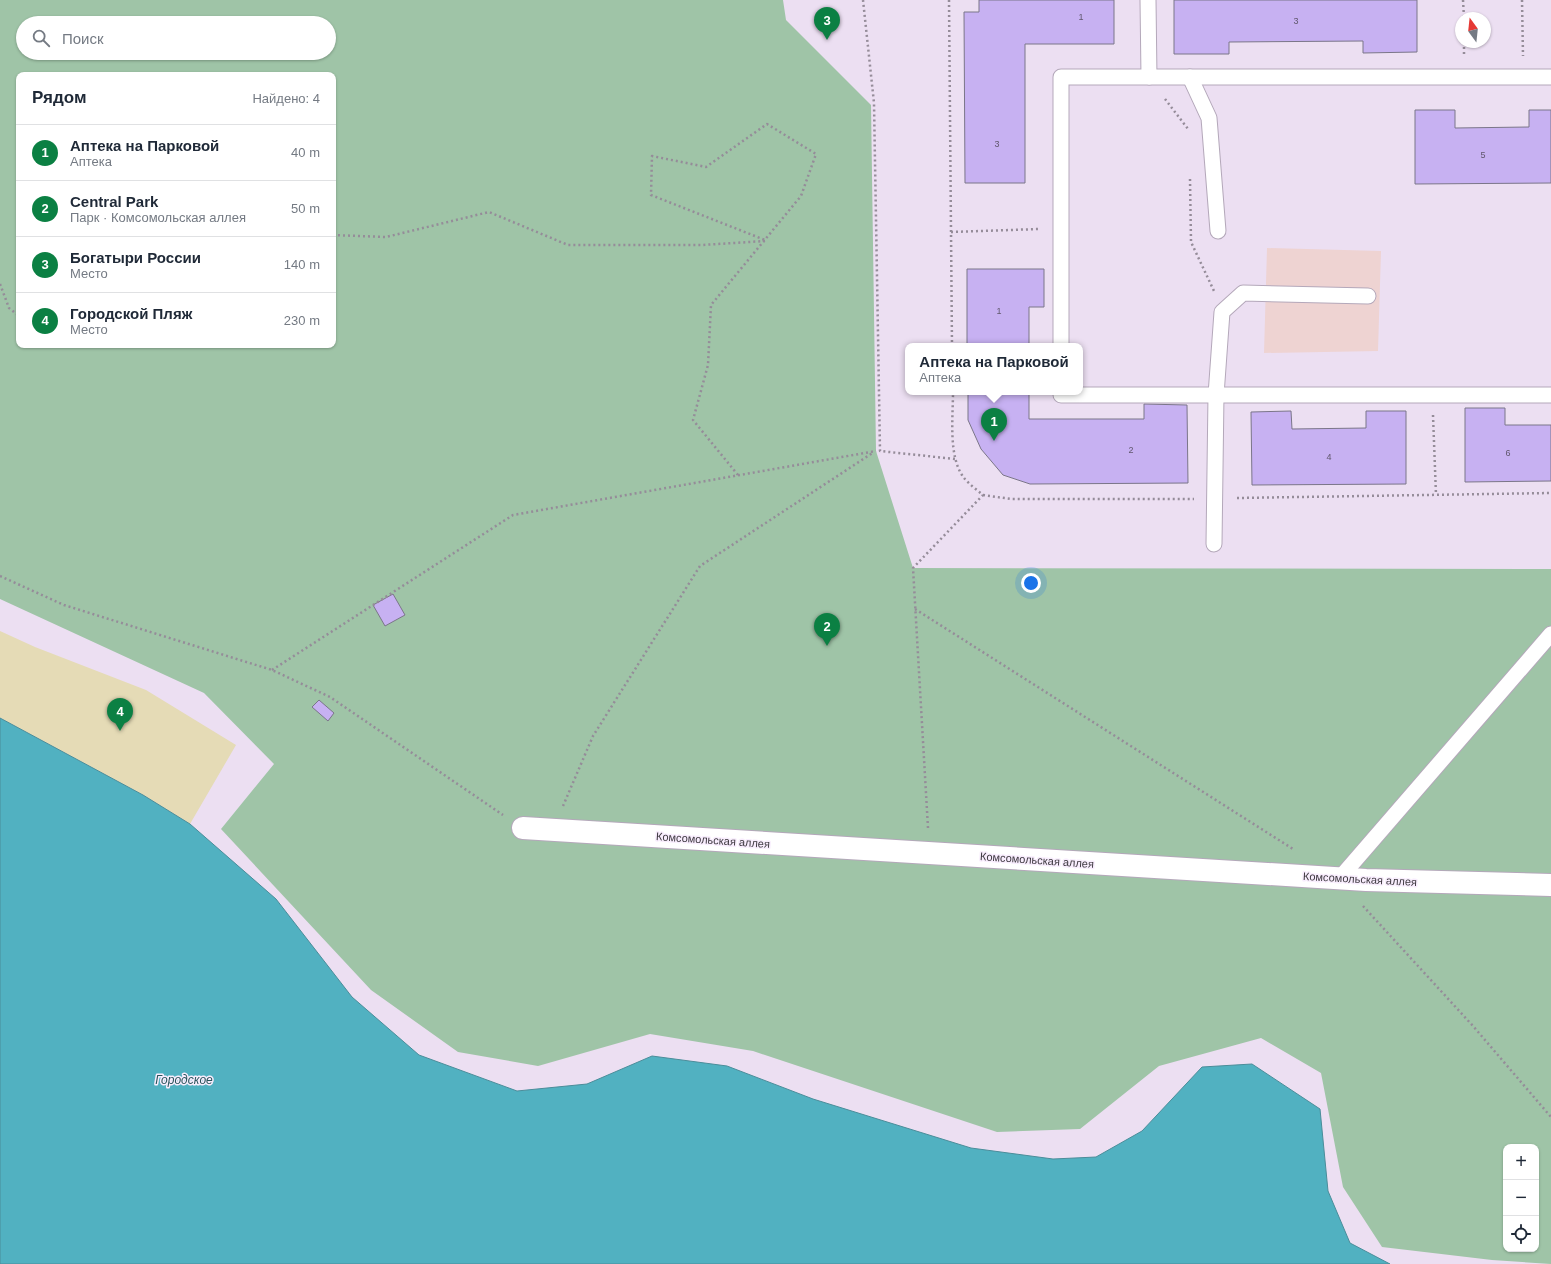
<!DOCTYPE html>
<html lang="ru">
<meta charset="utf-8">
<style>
body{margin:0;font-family:Helvetica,sans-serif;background:#f6f6f7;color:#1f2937}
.controls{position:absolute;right:12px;bottom:12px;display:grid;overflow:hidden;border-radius:8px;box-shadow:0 1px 3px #0004}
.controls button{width:36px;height:36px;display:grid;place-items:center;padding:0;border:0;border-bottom:1px solid #e0e1e3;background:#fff;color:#1f2937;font:20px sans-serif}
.compass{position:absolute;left:1455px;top:12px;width:36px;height:36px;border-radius:50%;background:#fff;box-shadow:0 1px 3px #0004;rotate:345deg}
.you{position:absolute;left:1031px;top:583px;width:14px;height:14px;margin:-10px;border:3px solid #fff;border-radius:50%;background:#1a73e8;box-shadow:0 0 0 6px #1a73e833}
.badge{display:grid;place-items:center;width:26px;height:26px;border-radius:50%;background:#0b8043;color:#fff;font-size:13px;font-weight:700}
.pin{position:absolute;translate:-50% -33px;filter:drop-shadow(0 1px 2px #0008)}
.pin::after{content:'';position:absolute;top:21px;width:14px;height:12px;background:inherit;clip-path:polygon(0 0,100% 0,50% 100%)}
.popup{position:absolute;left:905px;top:343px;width:178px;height:52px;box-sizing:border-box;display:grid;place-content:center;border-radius:8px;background:#fff;filter:drop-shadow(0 1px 3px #0005);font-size:13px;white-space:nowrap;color:#747a83}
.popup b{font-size:15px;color:#1f2937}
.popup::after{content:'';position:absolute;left:50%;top:100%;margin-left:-8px;border:8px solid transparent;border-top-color:#fff}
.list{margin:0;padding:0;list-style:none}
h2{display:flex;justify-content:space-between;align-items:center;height:52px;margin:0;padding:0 16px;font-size:17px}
h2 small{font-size:13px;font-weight:400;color:#747a83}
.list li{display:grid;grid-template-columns:26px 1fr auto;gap:12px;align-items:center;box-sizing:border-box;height:56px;padding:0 16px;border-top:1px solid #e0e1e3}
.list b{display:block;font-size:15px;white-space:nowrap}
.list p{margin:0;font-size:13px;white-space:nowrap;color:#747a83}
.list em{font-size:13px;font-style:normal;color:#747a83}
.icon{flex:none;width:22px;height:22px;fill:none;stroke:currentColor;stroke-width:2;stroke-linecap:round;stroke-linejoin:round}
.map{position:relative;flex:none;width:1551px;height:1264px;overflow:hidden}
.search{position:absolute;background:#fff;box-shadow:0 1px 3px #0004;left:16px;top:16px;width:320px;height:44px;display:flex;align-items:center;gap:10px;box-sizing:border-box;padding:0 14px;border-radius:22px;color:#747a83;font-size:15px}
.panel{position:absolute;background:#fff;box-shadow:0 1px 3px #0004;left:16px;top:72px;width:320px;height:276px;border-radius:8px}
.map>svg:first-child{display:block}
</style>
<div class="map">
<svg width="1551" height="1264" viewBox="0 0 1551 1264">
<rect width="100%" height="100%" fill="#ecdff2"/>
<path fill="#eed3d2" d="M1267,248L1381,251L1378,351L1264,353Z"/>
<path fill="#9fc4a7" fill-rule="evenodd" d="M0,0H783L786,20L871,105L876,451L913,568L1551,569V1264L1492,1260L1382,1247L1343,1187L1321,1073L1261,1038L1159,1066L1080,1129L997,1132L753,1051L650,1034L538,1066L458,1052L371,990L221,829L274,764L204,693L0,599ZM23,23H329V53H23ZM19,75H333V345H19ZM1506,1147H1536V1249H1506Z"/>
<path fill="#e5dbb6" d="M0,631L35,647L146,690L236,745L190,824L143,795L0,718Z"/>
<path fill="#51b1c1" stroke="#4b8d9a" d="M0,718L143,795L190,824L276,899L352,997L419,1055L517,1091L587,1084L652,1056L727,1066L813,1099L971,1148L1053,1159L1096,1157L1142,1131L1202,1067L1252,1064L1320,1109L1328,1191L1350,1243L1390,1264H0Z"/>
<g fill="#c7b1f2" stroke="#7b7689">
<path d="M979,0H1114V44H1025V183H965L964,12H979Z"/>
<path d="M1174,0H1417V52L1363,53V41L1229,42V54H1174Z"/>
<path d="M1415,110H1455V128L1529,127V110H1551V183L1415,184Z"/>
<path d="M967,269H1044V307H1029V346H967Z"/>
<path d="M968,392H1029V419H1144V404L1187,405L1188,483L1030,484L1003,475L981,449L968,420Z"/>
<path d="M1465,408H1505V425H1551V481L1465,482Z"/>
<path d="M1291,411L1292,429L1366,428V411H1406V484L1252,485L1251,412Z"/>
<path d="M393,594L405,615L385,626L373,605Z"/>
<path d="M319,700L334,713L328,721L312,707Z"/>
</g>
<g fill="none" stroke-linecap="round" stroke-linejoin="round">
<defs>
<g id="lane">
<path d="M1148,0L1149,77"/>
<path d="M1190,77L1209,118L1218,231"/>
<path d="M1061,346V77H1551"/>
<path d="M1061,392V395H1551"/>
<path d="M1214,544L1216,395L1222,312L1243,293L1368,296"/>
<path d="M1339,879L1551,634"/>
</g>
<path id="street" d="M523,828L1366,880L1551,885"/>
</defs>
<use href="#lane" stroke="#b4a8ba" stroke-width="17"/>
<use href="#street" stroke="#b4a8ba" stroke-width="24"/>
<g stroke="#958c99" stroke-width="2.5" stroke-dasharray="2 3" stroke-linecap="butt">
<path d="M863,0L874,103L880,451L955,459"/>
<path d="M949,0L952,346"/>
<path d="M1463,0L1464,18"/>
<path d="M1522,0L1523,56"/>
<path d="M1464,42V56"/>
<path d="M1165,99L1188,129"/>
<path d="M1190,179L1191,242L1214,291"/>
<path d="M951,232L1039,229"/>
<path d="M333,235L386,237L489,212L568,245H702L765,241"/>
<path d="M0,284L9,308L19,316"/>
<path d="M1433,415L1436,495"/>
<path d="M738,475L693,420L708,365L711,305L801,196L816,154L767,124L706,167L652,156L651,195L765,240"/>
<path d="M983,495L1011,499H1194"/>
<path d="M1237,498L1551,493"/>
<path d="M0,576L64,605L272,670L330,697L503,815"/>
<path d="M915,609L1293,849"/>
<path d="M272,670L513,515L876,451"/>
<path d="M563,806L593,736L700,566L874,452"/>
<path d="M928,828L913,568L983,495C977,490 969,484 964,478C948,457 953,418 953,392"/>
<path d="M1363,906L1473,1026L1551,1117"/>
</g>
<use href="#lane" stroke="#fff" stroke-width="15"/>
<use href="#street" stroke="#fff" stroke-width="22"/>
</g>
<g text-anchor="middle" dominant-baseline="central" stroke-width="3" stroke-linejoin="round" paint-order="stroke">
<g font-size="9" fill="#60576c">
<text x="1081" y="17">1</text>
<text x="1296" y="21">3</text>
<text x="997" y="144">3</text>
<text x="1483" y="155">5</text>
<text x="999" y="311">1</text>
<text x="1131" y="450">2</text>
<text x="1508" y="453">6</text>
<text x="1329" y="457">4</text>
</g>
<g font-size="11" fill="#3e3940" stroke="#f8edfd">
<text transform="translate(713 840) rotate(4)">Комсомольская аллея</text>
<text transform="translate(1037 860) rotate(4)">Комсомольская аллея</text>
<text transform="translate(1360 879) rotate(3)">Комсомольская аллея</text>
</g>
<g font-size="12" font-style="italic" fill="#29545b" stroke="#f8edfd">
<text x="184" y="1080">Городское</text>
</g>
</g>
</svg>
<div class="controls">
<button>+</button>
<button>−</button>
<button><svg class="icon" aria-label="locate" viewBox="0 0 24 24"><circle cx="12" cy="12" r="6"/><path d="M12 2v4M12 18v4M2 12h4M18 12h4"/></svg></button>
</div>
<svg class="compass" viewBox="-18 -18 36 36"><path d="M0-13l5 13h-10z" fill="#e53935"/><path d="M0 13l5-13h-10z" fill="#747a83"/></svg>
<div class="you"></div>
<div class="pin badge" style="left:994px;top:441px">1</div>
<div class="popup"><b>Аптека на Парковой</b>Аптека</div>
<div class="pin badge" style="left:827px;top:646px">2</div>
<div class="pin badge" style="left:827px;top:40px">3</div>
<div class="pin badge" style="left:120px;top:731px">4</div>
<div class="search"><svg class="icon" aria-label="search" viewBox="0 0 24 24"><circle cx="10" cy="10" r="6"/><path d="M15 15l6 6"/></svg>Поиск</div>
<section class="panel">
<h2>Рядом<small>Найдено: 4</small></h2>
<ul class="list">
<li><span class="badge">1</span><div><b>Аптека на Парковой</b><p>Аптека</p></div><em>40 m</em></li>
<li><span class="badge">2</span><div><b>Central Park</b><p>Парк · Комсомольская аллея</p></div><em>50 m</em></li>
<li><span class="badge">3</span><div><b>Богатыри России</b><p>Место</p></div><em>140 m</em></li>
<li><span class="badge">4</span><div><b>Городской Пляж</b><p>Место</p></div><em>230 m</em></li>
</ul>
</section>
</div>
